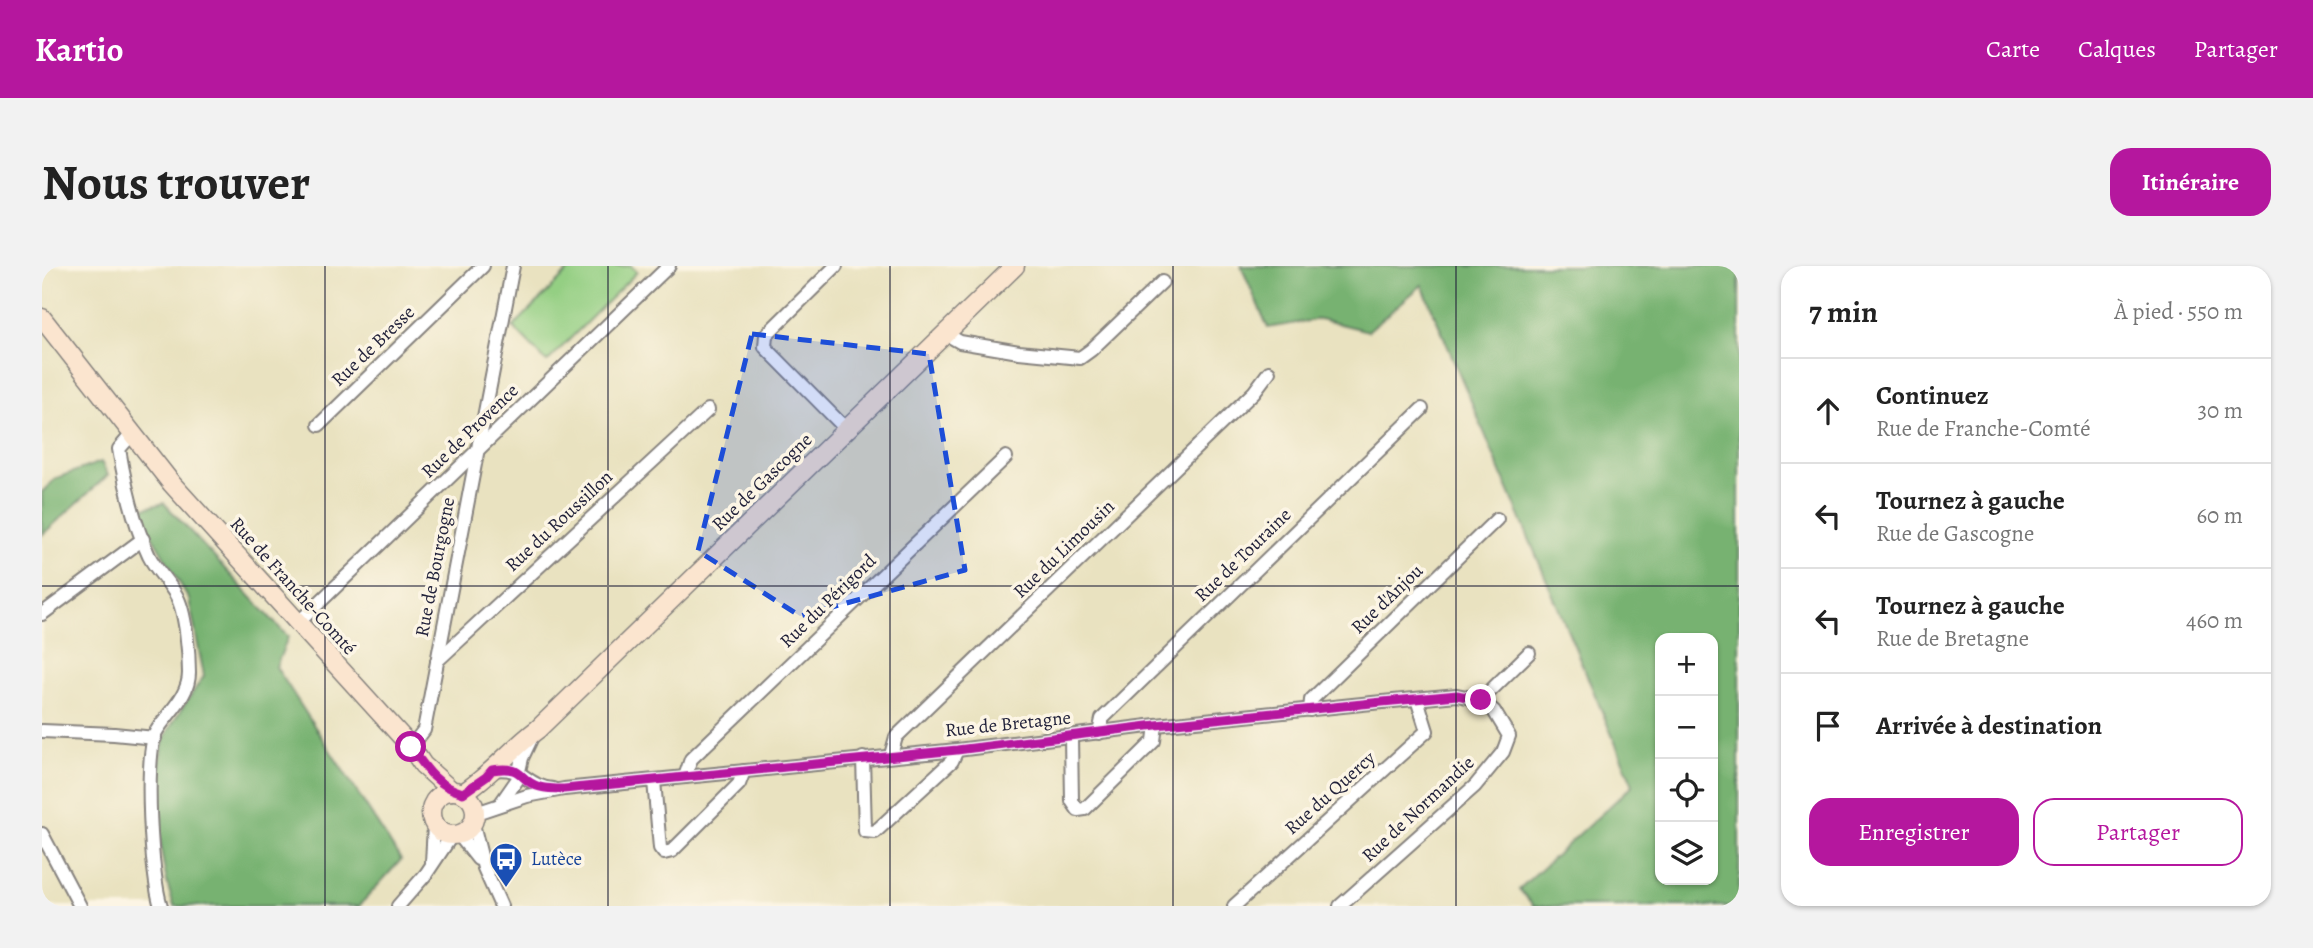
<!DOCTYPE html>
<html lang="fr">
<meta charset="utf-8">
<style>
body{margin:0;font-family:Alegreya,serif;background:#f2f2f2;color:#222}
.controls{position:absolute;right:21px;bottom:21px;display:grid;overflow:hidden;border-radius:14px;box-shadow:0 2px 5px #0004}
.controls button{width:63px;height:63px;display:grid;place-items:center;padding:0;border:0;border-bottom:2px solid #e0e0e0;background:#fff;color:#222;font:35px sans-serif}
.stop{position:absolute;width:21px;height:21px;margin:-16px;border:5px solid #b5179e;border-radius:50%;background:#fff}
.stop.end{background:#b5179e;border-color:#fff;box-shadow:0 2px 7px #0008}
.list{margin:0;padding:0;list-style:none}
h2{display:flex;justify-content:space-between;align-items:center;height:91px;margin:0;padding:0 28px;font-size:30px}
h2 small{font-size:23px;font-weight:400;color:#767676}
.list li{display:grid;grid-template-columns:46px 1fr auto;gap:21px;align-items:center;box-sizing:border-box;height:105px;padding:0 28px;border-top:2px solid #e0e0e0}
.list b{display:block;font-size:26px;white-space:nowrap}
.list p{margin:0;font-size:23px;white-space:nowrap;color:#767676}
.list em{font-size:23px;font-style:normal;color:#767676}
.actions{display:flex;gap:14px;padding:21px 28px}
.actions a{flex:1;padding:16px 0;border:2px solid #b5179e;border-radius:21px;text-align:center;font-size:24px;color:#b5179e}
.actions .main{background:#b5179e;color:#fff}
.icon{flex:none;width:38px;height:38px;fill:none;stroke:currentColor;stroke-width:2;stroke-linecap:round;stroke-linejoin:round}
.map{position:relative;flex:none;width:1697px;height:640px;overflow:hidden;border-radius:21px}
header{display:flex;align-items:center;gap:42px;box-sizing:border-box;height:98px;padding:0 35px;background:#b5179e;color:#fff}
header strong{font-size:33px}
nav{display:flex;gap:38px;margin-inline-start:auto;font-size:24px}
.intro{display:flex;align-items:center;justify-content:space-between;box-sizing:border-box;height:168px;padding:0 42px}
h1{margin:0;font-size:49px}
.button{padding:18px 32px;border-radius:21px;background:#b5179e;color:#fff;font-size:24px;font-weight:700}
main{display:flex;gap:42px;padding:0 42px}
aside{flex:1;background:#fff;border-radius:21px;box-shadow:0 2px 5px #0004}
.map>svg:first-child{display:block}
</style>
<header>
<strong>Kartio</strong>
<nav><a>Carte</a><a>Calques</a><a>Partager</a></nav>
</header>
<div class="intro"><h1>Nous trouver</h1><a class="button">Itinéraire</a></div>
<main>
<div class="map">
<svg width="1697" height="640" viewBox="0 0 1697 640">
<rect width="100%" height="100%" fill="#fcf5e5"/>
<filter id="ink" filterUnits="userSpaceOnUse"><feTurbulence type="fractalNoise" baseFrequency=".0143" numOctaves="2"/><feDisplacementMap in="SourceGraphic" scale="14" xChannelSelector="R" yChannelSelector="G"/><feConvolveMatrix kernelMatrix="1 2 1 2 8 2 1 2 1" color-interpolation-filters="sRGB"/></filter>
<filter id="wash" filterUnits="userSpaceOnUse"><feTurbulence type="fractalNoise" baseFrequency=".00686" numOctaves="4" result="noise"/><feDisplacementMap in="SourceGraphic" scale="28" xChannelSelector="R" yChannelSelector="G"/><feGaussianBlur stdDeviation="1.57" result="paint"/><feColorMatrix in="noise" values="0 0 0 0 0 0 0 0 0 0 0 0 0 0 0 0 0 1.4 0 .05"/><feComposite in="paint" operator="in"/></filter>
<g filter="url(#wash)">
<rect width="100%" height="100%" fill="#e9e2c0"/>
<path fill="#94cf83" stroke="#5b785f" stroke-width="2" d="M531,0H589L595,6L505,96L471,61Z"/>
<g fill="#77b271" stroke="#4c6a56" stroke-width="2" fill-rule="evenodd">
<path d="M1199,0H1697V640H1492L1477,623L1591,519L1380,19L1326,65L1278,53L1226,62ZM1618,372H1671V614H1618Z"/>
<path d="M59,196L66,209L0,269V226L14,212Z"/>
<path d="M122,237L246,371L234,401L359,594L317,640H132C117,597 109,518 122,474C127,459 152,425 162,410L147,333L95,244Z"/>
</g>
</g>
<g filter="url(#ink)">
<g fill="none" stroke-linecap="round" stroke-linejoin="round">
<defs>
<g id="street">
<path d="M794,0L724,69L723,81L805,164"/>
<path d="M904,68L918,76L977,86L1038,92L1049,84L1120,16"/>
<path d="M277,159L441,0"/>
<path d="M90,168L77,183C83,219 91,256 107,290C114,304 126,315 134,329C144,346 147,387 147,407C147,431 125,447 114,466C102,491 109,612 119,640"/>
<path d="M0,348L101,273"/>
<path d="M256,357L627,0"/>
<path d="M395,395L666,144"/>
<path d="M1268,444L1269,434L1455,253"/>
<path d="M0,465L72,468L113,472"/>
<path d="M1057,467L1060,453L1380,143"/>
<path d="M1029,471L1030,535L1036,544L1043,543L1112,475L1114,459"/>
<path d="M369,481L382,464L471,0"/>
<path d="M849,489L854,471L1212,126L1227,106"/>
<path d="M821,492L823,565L833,566L910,495L915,484"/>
<path d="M450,504C483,499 482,520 511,523"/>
<path d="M643,511L649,493L964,191"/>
<path d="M612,515L618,582L622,587L630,585L697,518L702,505"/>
<path d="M459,537L475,514L480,492L489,473"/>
<path d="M434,547L485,530L522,523L915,484L1114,459L1330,437L1415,429L1439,434L1487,387"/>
<path d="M431,558L442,602L459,640"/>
<path d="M0,568L38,640"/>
<path d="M417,569L436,593"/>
<path d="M390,597L392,559"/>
<path d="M356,640L384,608L410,569"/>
<path d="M1192,640L1385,465L1375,433"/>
<path d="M1298,640L1433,520L1461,486L1467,470L1452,445L1439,434"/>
</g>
<g id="secondary">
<path d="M0,52L130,218L369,481L381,499L410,525"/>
<circle cx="411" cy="547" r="22"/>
<path d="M421,527C449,509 469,483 496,463L973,0"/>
</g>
</defs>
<use href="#street" stroke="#86827e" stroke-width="16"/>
<use href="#secondary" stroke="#86827e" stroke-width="21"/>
<use href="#street" stroke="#fff" stroke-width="12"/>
<use href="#secondary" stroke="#fbe5cf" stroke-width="18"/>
</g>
</g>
<g fill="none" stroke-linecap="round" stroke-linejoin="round" filter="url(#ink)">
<path stroke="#b5179e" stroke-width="9" d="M369,481C384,503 395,520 421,527L444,511L450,504C485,499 474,514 498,521C505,523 514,523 522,523L915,484L1114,459L1330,437L1415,429L1439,434"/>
</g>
<path fill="#1d4ed8" fill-opacity="0.2" stroke="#1d4ed8" stroke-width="5" stroke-dasharray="14 9" stroke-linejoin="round" d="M710,68L887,88L923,304L758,350L656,285Z"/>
<path fill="none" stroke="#22223b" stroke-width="2" stroke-opacity="0.55" d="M283,0V640M566,0V640M848,0V640M1131,0V640M1414,0V640M0,320H1697"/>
<defs>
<symbol id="bus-pin" viewBox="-11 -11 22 30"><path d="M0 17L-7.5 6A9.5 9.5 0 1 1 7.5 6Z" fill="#1a4fb4" stroke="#fcf5e5"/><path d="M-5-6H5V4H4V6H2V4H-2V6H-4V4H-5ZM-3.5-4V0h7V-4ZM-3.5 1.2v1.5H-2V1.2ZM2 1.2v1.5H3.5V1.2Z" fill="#fff"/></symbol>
</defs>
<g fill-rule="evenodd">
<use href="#bus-pin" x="445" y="574" width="38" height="52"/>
</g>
<g text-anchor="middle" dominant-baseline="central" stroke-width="7" stroke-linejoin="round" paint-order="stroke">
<g font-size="19" fill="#22223b" stroke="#fcf5e5">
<text transform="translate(331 80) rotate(-44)">Rue de Bresse</text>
<text transform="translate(428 165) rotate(-44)">Rue de Provence</text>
<text transform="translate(720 216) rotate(-44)">Rue de Gascogne</text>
<text transform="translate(517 255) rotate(-43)">Rue du Roussillon</text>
<text transform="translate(1022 283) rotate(-44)">Rue du Limousin</text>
<text transform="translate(1201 289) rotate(-44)">Rue de Touraine</text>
<text transform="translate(393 301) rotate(-79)">Rue de Bourgogne</text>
<text transform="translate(251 320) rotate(48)">Rue de Franche-Comté</text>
<text transform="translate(1345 333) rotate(-44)">Rue d'Anjou</text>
<text transform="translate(786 335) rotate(-44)">Rue du Périgord</text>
<text transform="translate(966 458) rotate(-6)">Rue de Bretagne</text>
<text transform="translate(1288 527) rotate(-42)">Rue du Quercy</text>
<text transform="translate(1376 543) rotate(-43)">Rue de Normandie</text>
</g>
<g font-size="19" fill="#164399" stroke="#fcf5e5" text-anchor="start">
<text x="489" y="593">Lutèce</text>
</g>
</g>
</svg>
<div class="controls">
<button>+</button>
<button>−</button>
<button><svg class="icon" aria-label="locate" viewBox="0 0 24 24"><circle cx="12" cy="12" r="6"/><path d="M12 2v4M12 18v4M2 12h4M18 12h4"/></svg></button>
<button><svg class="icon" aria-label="layers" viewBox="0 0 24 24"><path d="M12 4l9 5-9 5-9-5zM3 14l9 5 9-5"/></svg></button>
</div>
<div class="stop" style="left:369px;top:481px"></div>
<div class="stop end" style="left:1439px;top:434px"></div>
</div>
<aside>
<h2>7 min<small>À pied · 550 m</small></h2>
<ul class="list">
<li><svg class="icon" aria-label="ahead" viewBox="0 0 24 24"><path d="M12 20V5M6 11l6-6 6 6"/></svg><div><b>Continuez</b><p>Rue de Franche-Comté</p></div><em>30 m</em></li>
<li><svg class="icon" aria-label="left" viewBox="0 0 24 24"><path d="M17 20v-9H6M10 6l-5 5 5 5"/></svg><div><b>Tournez à gauche</b><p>Rue de Gascogne</p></div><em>60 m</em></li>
<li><svg class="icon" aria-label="left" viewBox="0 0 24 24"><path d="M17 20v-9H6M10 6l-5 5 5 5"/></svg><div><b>Tournez à gauche</b><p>Rue de Bretagne</p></div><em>460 m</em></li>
<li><svg class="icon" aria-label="arrive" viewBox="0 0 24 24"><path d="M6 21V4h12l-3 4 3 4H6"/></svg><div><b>Arrivée à destination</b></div></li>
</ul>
<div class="actions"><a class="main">Enregistrer</a><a>Partager</a></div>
</aside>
</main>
